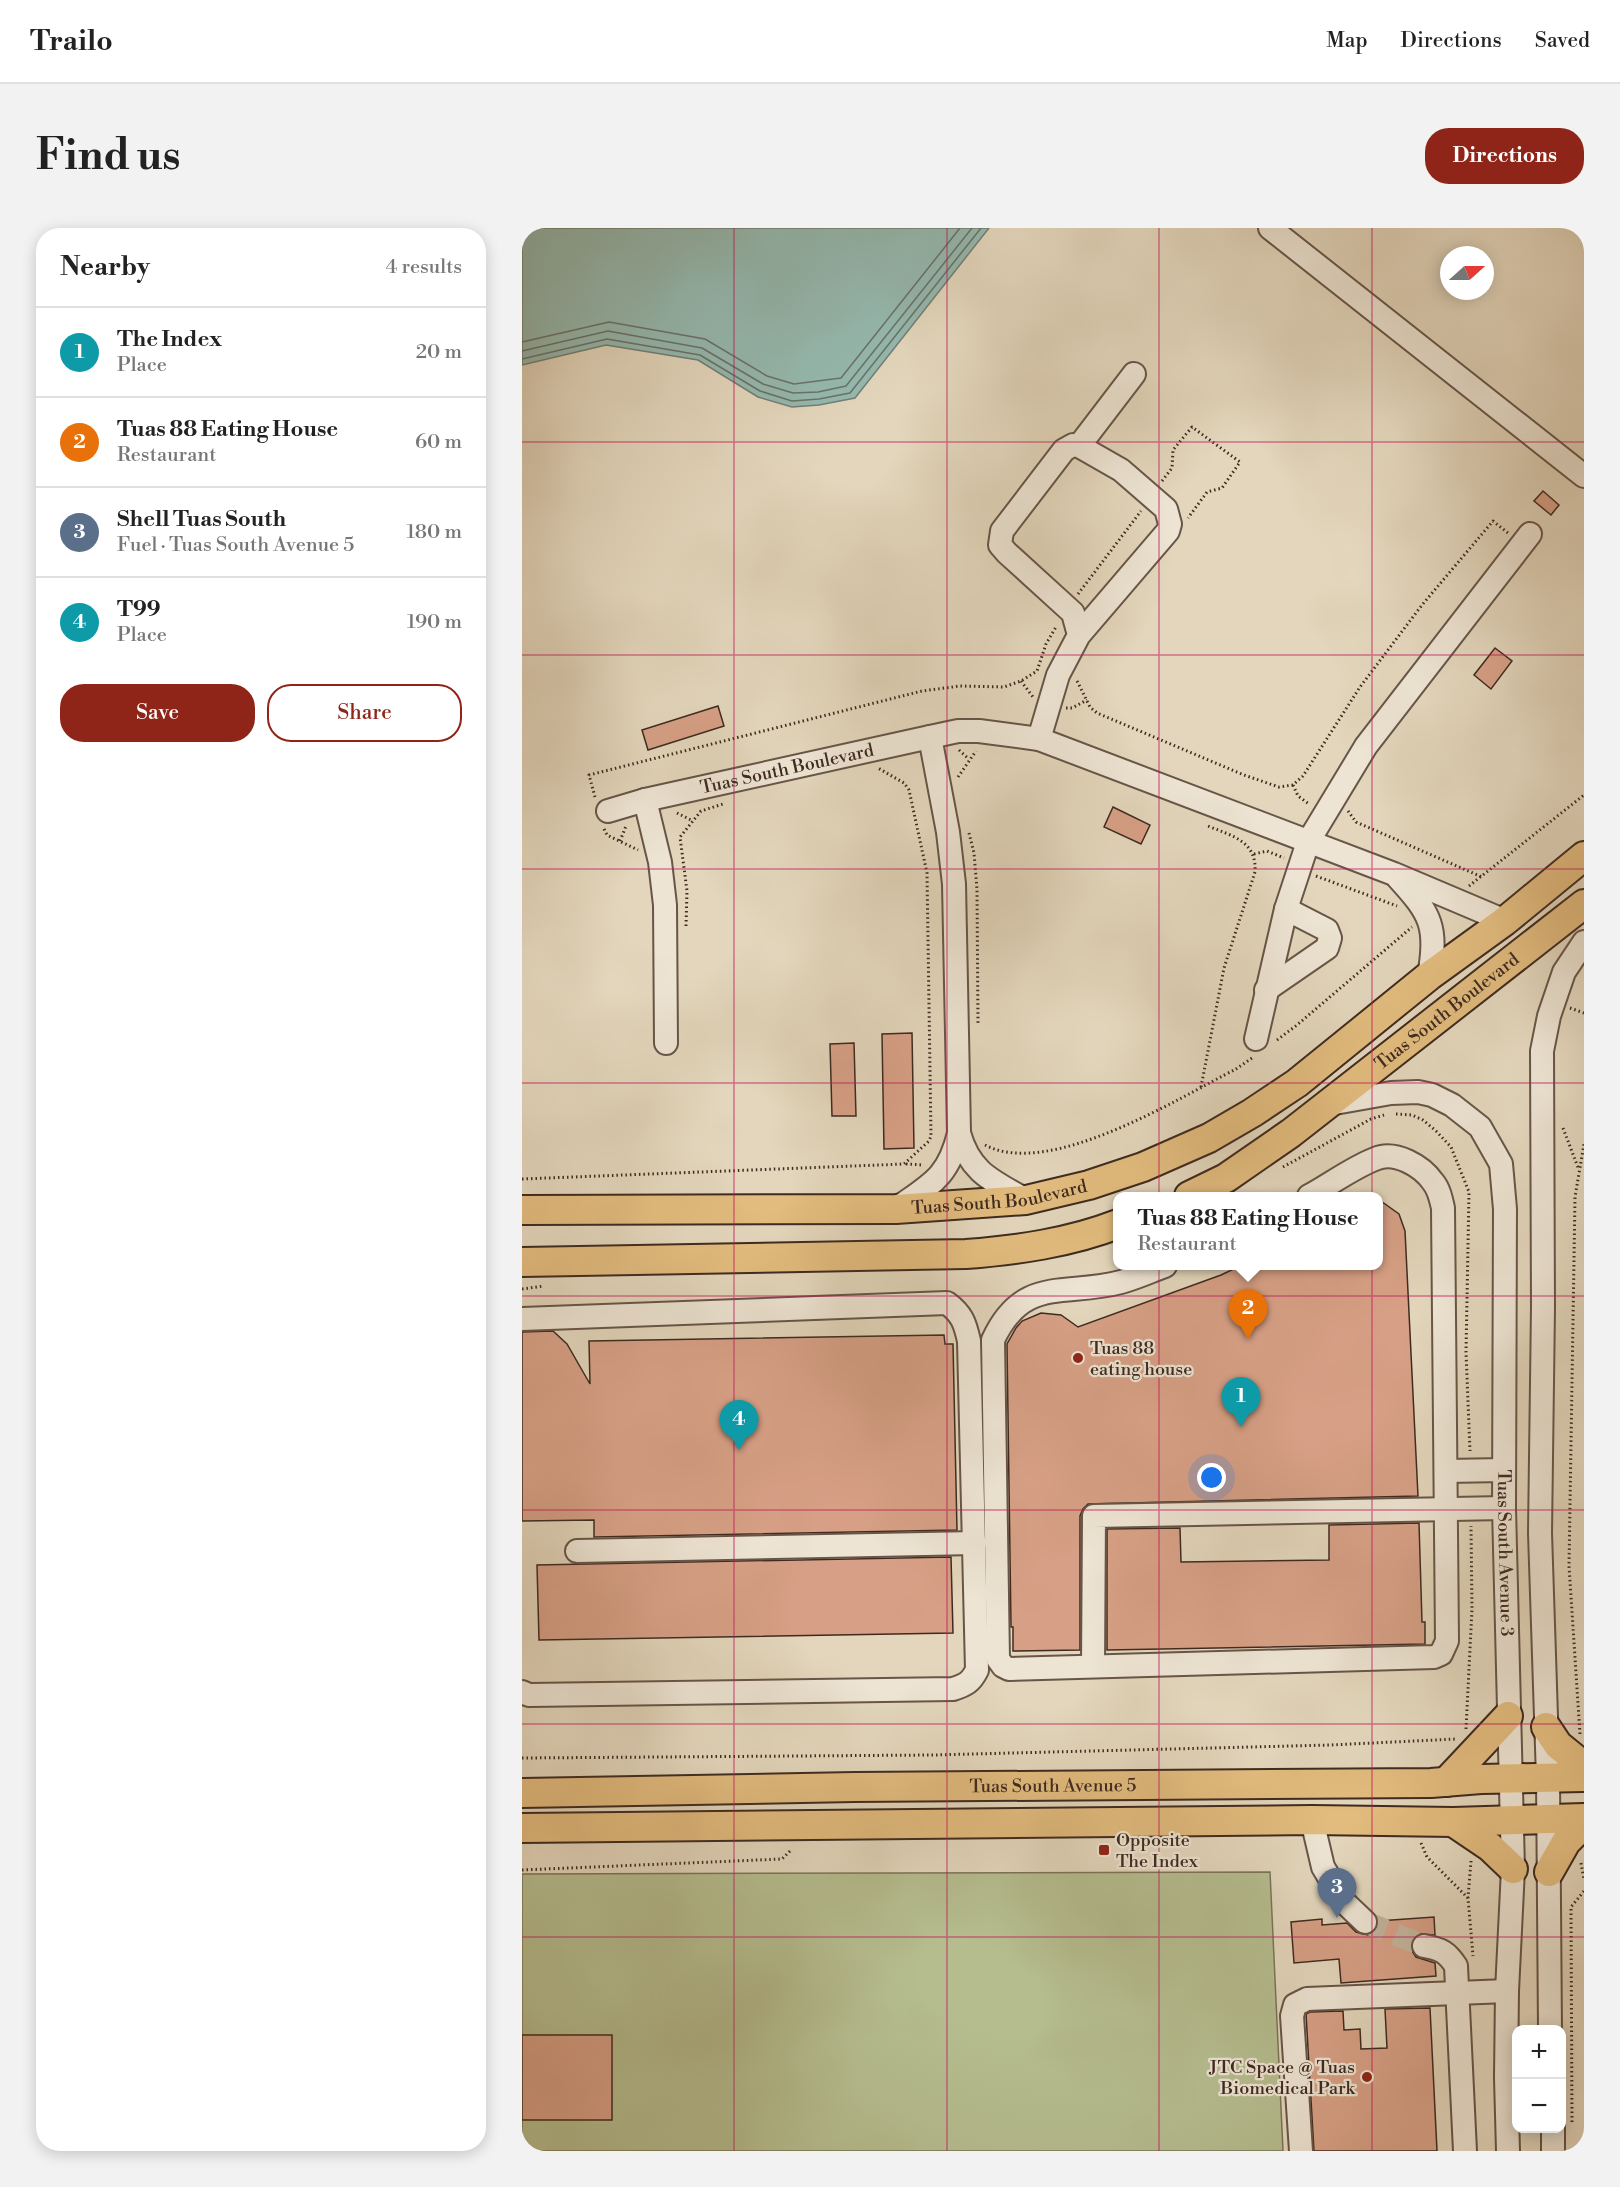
<!DOCTYPE html>
<meta charset="utf-8">
<style>
body{margin:0;font-family:"Libre Bodoni",serif;background:#f2f2f2;color:#222}
.controls{position:absolute;right:18px;bottom:18px;display:grid;overflow:hidden;border-radius:12px;box-shadow:0 3px 15px #0003}
.controls button{width:54px;height:54px;display:grid;place-items:center;padding:0;border:0;border-bottom:2px solid #e0e0e0;background:#fff;color:#222;font:30px sans-serif}
.compass{position:absolute;left:918px;top:18px;width:54px;height:54px;border-radius:50%;background:#fff;box-shadow:0 3px 15px #0003;rotate:69deg}
.you{position:absolute;left:690px;top:1250px;width:21px;height:21px;margin:-15px;border:4px solid #fff;border-radius:50%;background:#1a73e8;box-shadow:0 0 0 9px #1a73e833}
.badge{display:grid;place-items:center;width:39px;height:39px;border-radius:50%;background:#8f2418;color:#fff;font-size:20px;font-weight:700}
.pin{position:absolute;translate:-50% -50px;filter:drop-shadow(0 2px 3px #0008)}
.pin::after{content:'';position:absolute;top:32px;width:21px;height:18px;background:inherit;clip-path:polygon(0 0,100% 0,50% 100%)}
.popup{position:absolute;left:591px;top:964px;width:270px;height:78px;box-sizing:border-box;display:grid;place-content:center;border-radius:12px;background:#fff;filter:drop-shadow(0 2px 4px #0005);font-size:20px;white-space:nowrap;color:#767676}
.popup b{font-size:22px;color:#222}
.popup::after{content:'';position:absolute;left:50%;top:100%;margin-left:-12px;border:12px solid transparent;border-top-color:#fff}
.list{margin:0;padding:0;list-style:none}
h2{display:flex;justify-content:space-between;align-items:center;height:78px;margin:0;padding:0 24px;font-size:26px}
h2 small{font-size:20px;font-weight:400;color:#767676}
.list li{display:grid;grid-template-columns:39px 1fr auto;gap:18px;align-items:center;box-sizing:border-box;height:90px;padding:0 24px;border-top:2px solid #e0e0e0}
.list b{display:block;font-size:22px;white-space:nowrap}
.list p{margin:0;font-size:20px;white-space:nowrap;color:#767676}
.list em{font-size:20px;font-style:normal;color:#767676}
.actions{display:flex;gap:12px;padding:18px 24px}
.actions a{flex:1;padding:14px 0;border:2px solid #8f2418;border-radius:24px;text-align:center;font-size:21px;color:#8f2418}
.actions .main{background:#8f2418;color:#fff}
.map{position:relative;flex:none;width:1062px;height:1923px;overflow:hidden;border-radius:24px}
header{display:flex;align-items:center;gap:36px;box-sizing:border-box;height:84px;padding:0 30px;background:#fff;border-bottom:2px solid #e0e0e0}
header strong{font-size:28px}
nav{display:flex;gap:33px;margin-inline-start:auto;font-size:21px}
.intro{display:flex;align-items:center;justify-content:space-between;box-sizing:border-box;height:144px;padding:0 36px}
h1{margin:0;font-size:42px}
.button{padding:15px 27px;border-radius:24px;background:#8f2418;color:#fff;font-size:21px;font-weight:700}
main{display:flex;gap:36px;padding:0 36px}
aside{flex:1;background:#fff;border-radius:24px;box-shadow:0 3px 15px #0003}
.map>svg:first-child{display:block}
</style>
<header>
<strong>Trailo</strong>
<nav><a>Map</a><a>Directions</a><a>Saved</a></nav>
</header>
<div class="intro"><h1>Find us</h1><a class="button">Directions</a></div>
<main>
<aside>
<h2>Nearby<small>4 results</small></h2>
<ul class="list">
<li><span class="badge" style="background:#0f9aa8">1</span><div><b>The Index</b><p>Place</p></div><em>20 m</em></li>
<li><span class="badge" style="background:#e8710a">2</span><div><b>Tuas 88 Eating House</b><p>Restaurant</p></div><em>60 m</em></li>
<li><span class="badge" style="background:#5c6f8a">3</span><div><b>Shell Tuas South</b><p>Fuel · Tuas South Avenue 5</p></div><em>180 m</em></li>
<li><span class="badge" style="background:#0f9aa8">4</span><div><b>T99</b><p>Place</p></div><em>190 m</em></li>
</ul>
<div class="actions"><a class="main">Save</a><a>Share</a></div>
</aside>
<div class="map">
<svg width="1062" height="1923" viewBox="0 0 1062 1923">
<rect width="100%" height="100%" fill="#e3d6bc"/>
<filter id="stains"><feTurbulence type="fractalNoise" baseFrequency=".00333" numOctaves="4"/><feColorMatrix values="0 0 0 0 .2 0 0 0 0 .09 0 0 0 0 .02 0 0 0 .5 -.17"/></filter>
<radialGradient id="worn" r=".72"><stop offset=".6" stop-color="#630" stop-opacity="0"/><stop offset="1" stop-color="#630" stop-opacity=".3"/></radialGradient>
<path fill="#b5bd8f" stroke="#7a7458" stroke-width="1.5" d="M748,1644L761,1923H0V1646Z"/>
<path fill="#95b9af" stroke="#728076" stroke-width="1.5" d="M0,0H467L333,170L297,177L270,179L236,169L176,132L84,117L0,137Z"/>
<g fill="none" stroke-linecap="round" stroke-linejoin="round">
<g stroke="#6a7268" stroke-width="1.5">
<path d="M0,114L87,94L183,111L245,148L272,156L319,150L438,0"/>
<path d="M0,123L86,103L180,120L241,156L271,165L296,164L324,158L450,0"/>
<path d="M0,131L85,111L178,127L238,163L270,173L297,171L328,165L459,0"/>
</g>
</g>
<g fill="#d7a086" stroke="#3e2a20" stroke-width="1.5">
<path d="M1021,263L1037,277L1029,287L1012,273Z"/>
<path d="M973,420L990,433L969,461L952,447Z"/>
<path d="M196,478L202,498L126,522L120,502Z"/>
<path d="M591,579L628,597L619,616L582,599Z"/>
<path d="M390,805L392,920L362,921L360,806Z"/>
<path d="M332,815L334,888H310L308,816Z"/>
<path d="M856,971L877,986L883,1003L896,1268L566,1276L561,1281L558,1288V1422L491,1423V1399H489L485,1116L494,1100L500,1093L519,1085L539,1087L556,1099L699,1047L718,1038H856Z"/>
<path d="M31,1103L45,1116L68,1156L67,1113L422,1107L423,1116H431L435,1302L72,1309V1292L0,1293V1104Z"/>
<path d="M897,1295L900,1394H903V1416L585,1422V1301L658,1300L659,1334L807,1332V1297Z"/>
<path d="M429,1329L431,1405L17,1412L15,1337Z"/>
<path d="M912,1689L913,1707L897,1706L891,1710L889,1716L890,1723L894,1729L913,1735L914,1748L819,1755L817,1731L772,1735L769,1694L800,1691V1697L825,1695L834,1704L846,1707L853,1703L856,1693Z"/>
<path d="M908,1780L915,1923H792L784,1786L788,1784L821,1783L822,1802L838,1801L839,1821L865,1820L863,1781Z"/>
<rect x="0" y="1807" width="90" height="85"/>
</g>
<g fill="none" stroke-linecap="round" stroke-linejoin="round">
<path stroke="#c2b49d" stroke-width="22" stroke-dasharray="22 11" stroke-linecap="butt" d="M843,1694L902,1718"/>
<defs>
<g id="minor">
<path d="M748,0L1062,248"/>
<path d="M557,218L612,146"/>
<path d="M517,511L536,447L557,407L646,303L648,296L644,281L599,242L557,218L551,217L542,222L480,303L478,317L485,325L551,385L557,407"/>
<path d="M123,572L138,634L143,677L144,815"/>
<path id="s1" d="M86,583L123,572L408,509L436,503H457L517,511L872,646L983,693"/>
<path d="M876,650C909,686 916,699 907,748"/>
<path d="M744,762L805,720L808,710L805,702L764,681"/>
<path d="M734,811L764,681L786,614L844,518L1008,306"/>
<path id="s2" d="M807,876L869,865L896,864L910,867L930,877L958,899L979,936L983,981L982,1280L991,1641L985,1763L984,1850L986,1923"/>
<path d="M437,905C448,945 471,953 504,972"/>
<path d="M374,981C409,956 426,950 437,905L432,656L426,604L408,509"/>
<path d="M643,1038C629,1043 614,1050 599,1054C543,1069 501,1047 471,1112L476,1431L481,1438L487,1441L912,1429L919,1426L925,1413L921,980C919,971 917,961 911,954C900,938 873,922 853,931C830,940 809,956 787,968"/>
<path d="M0,1091L425,1075C440,1086 443,1095 447,1113L455,1442C449,1454 444,1457 431,1461L7,1467L0,1464"/>
<path d="M924,1243L982,1242"/>
<path d="M55,1323L453,1315"/>
<path d="M571,1438L572,1288L982,1280"/>
<path d="M790,1592L801,1639L822,1674L843,1694"/>
<path d="M902,1718C919,1721 925,1724 934,1738L943,1923"/>
<path d="M1028,1802L1026,1550L1018,1305L1021,1079L1020,823L1027,788L1042,744L1062,714"/>
<path d="M1031,1900V1923"/>
<path d="M779,1923L770,1788L773,1777L785,1771L985,1763"/>
</g>
<g id="major">
<path id="s3" d="M667,968L704,950L769,905L1062,676"/>
<path id="s4" d="M0,982L374,981L504,972L567,957L621,939L687,910L730,885L775,855L907,748L983,693L1062,628"/>
<path d="M0,1034L444,1026C495,1022 547,1015 596,996"/>
<path d="M1024,1499L1036,1517L1062,1538"/>
<path d="M924,1554L986,1488"/>
<path id="s5" d="M0,1565L333,1559L909,1555L959,1551L1062,1549"/>
<path d="M931,1594L968,1619L991,1641"/>
<path d="M0,1600L790,1592L931,1594L1062,1590"/>
<path d="M1027,1644L1044,1614L1062,1596"/>
</g>
</defs>
<use href="#minor" stroke="#675547" stroke-width="26"/>
<use href="#major" stroke="#3e2a20" stroke-width="32"/>
<g stroke="#3e2a20" stroke-width="3" stroke-dasharray="1.5 3" stroke-linecap="butt">
<path d="M640,253L650,240L651,222L670,199L718,234L700,260L685,264L666,290"/>
<path d="M556,366L619,283"/>
<path d="M499,453L511,469"/>
<path d="M555,453L568,479L575,485L722,547L757,559L771,557L781,548L838,459L900,377L971,293L986,305"/>
<path d="M544,480H550L565,472"/>
<path d="M437,522L447,531"/>
<path d="M436,549L454,523"/>
<path d="M771,557L776,568L787,576"/>
<path d="M73,569L67,547L400,463L438,458L482,459L499,453L515,443L524,416L534,399"/>
<path d="M826,583L834,594L960,649"/>
<path d="M155,585L171,593"/>
<path d="M82,601L85,607L116,622"/>
<path d="M447,605L452,625L455,661L456,796"/>
<path d="M98,613L104,598"/>
<path d="M732,626L745,623L762,630"/>
<path d="M794,648L875,678"/>
<path d="M947,658L1062,567"/>
<path d="M164,698L165,663L158,609L179,583L201,576"/>
<path d="M1048,780L1062,785"/>
<path d="M755,812L775,797L890,699"/>
<path d="M679,859L702,740L733,644C735,613 710,608 686,598"/>
<path d="M874,886L890,887L901,892L914,903L929,919L947,964L944,1124L948,1223"/>
<path d="M1041,900L1057,942"/>
<path d="M463,917C527,951 655,871 714,841L730,830"/>
<path d="M384,936L401,937"/>
<path d="M761,939L849,891L862,887"/>
<path d="M0,951L382,936L407,913L409,908L405,645L387,562L382,555L356,540"/>
<path d="M0,1061L22,1058"/>
<path d="M944,1501L950,1381L949,1298"/>
<path d="M1058,1506L1047,1338L1053,969L1062,916"/>
<path d="M0,1530L411,1527L808,1517L934,1511"/>
<path d="M899,1615L905,1629L946,1670"/>
<path d="M949,1633L946,1670L951,1728"/>
<path d="M1059,1635L1062,1651"/>
<path d="M0,1642L260,1631L270,1621"/>
<path d="M1050,1894L1049,1679L1062,1663"/>
</g>
<use href="#minor" stroke="#ede4d3" stroke-width="22"/>
<use href="#major" stroke="#e2bb7e" stroke-width="28"/>
</g>
<path fill="none" stroke="#c2185b" stroke-width="1.5" stroke-opacity="0.55" d="M212,0V1923M425,0V1923M637,0V1923M850,0V1923M0,214H1062M0,427H1062M0,641H1062M0,855H1062M0,1068H1062M0,1282H1062M0,1496H1062M0,1709H1062"/>
<g fill="#8f2418" stroke="#ede4d3" stroke-width="2">
<circle cx="556" cy="1130" r="6"/>
<rect x="576" y="1616" width="12" height="12" rx="3"/>
<circle cx="845" cy="1849" r="6"/>
</g>
<g text-anchor="middle" dominant-baseline="central" stroke-width="4.5" stroke-linejoin="round" paint-order="stroke">
<g font-size="18" fill="#3e2a20" stroke="#ede4d3">
<text stroke="none"><textPath href="#s1" startOffset="184">Tuas South Boulevard</textPath></text>
<text stroke="none"><textPath href="#s3" startOffset="318">Tuas South Boulevard</textPath></text>
<text stroke="none"><textPath href="#s4" startOffset="478">Tuas South Boulevard</textPath></text>
<text stroke="none"><textPath href="#s2" startOffset="594">Tuas South Avenue 3</textPath></text>
<text stroke="none"><textPath href="#s5" startOffset="531">Tuas South Avenue 5</textPath></text>
</g>
<g font-size="18" fill="#3e2a20" stroke="#ede4d3" text-anchor="start">
<text x="568" y="1120">Tuas 88<tspan x="568" dy="21">eating house</tspan></text>
<text x="594" y="1612">Opposite<tspan x="594" dy="21">The Index</tspan></text>
<text x="833" y="1839" text-anchor="end">JTC Space @ Tuas<tspan x="833" dy="21">Biomedical Park</tspan></text>
</g>
</g>
<rect width="100%" height="100%" filter="url(#stains)"/>
<rect width="100%" height="100%" fill="url(#worn)"/>
</svg>
<div class="controls">
<button>+</button>
<button>−</button>
</div>
<svg class="compass" viewBox="-18 -18 36 36"><path d="M0-13l5 13h-10z" fill="#e53935"/><path d="M0 13l5-13h-10z" fill="#767676"/></svg>
<div class="you"></div>
<div class="pin badge" style="left:719px;top:1199px;background:#0f9aa8">1</div>
<div class="pin badge" style="left:726px;top:1111px;background:#e8710a">2</div>
<div class="popup"><b>Tuas 88 Eating House</b>Restaurant</div>
<div class="pin badge" style="left:815px;top:1690px;background:#5c6f8a">3</div>
<div class="pin badge" style="left:217px;top:1222px;background:#0f9aa8">4</div>
</div>
</main>
